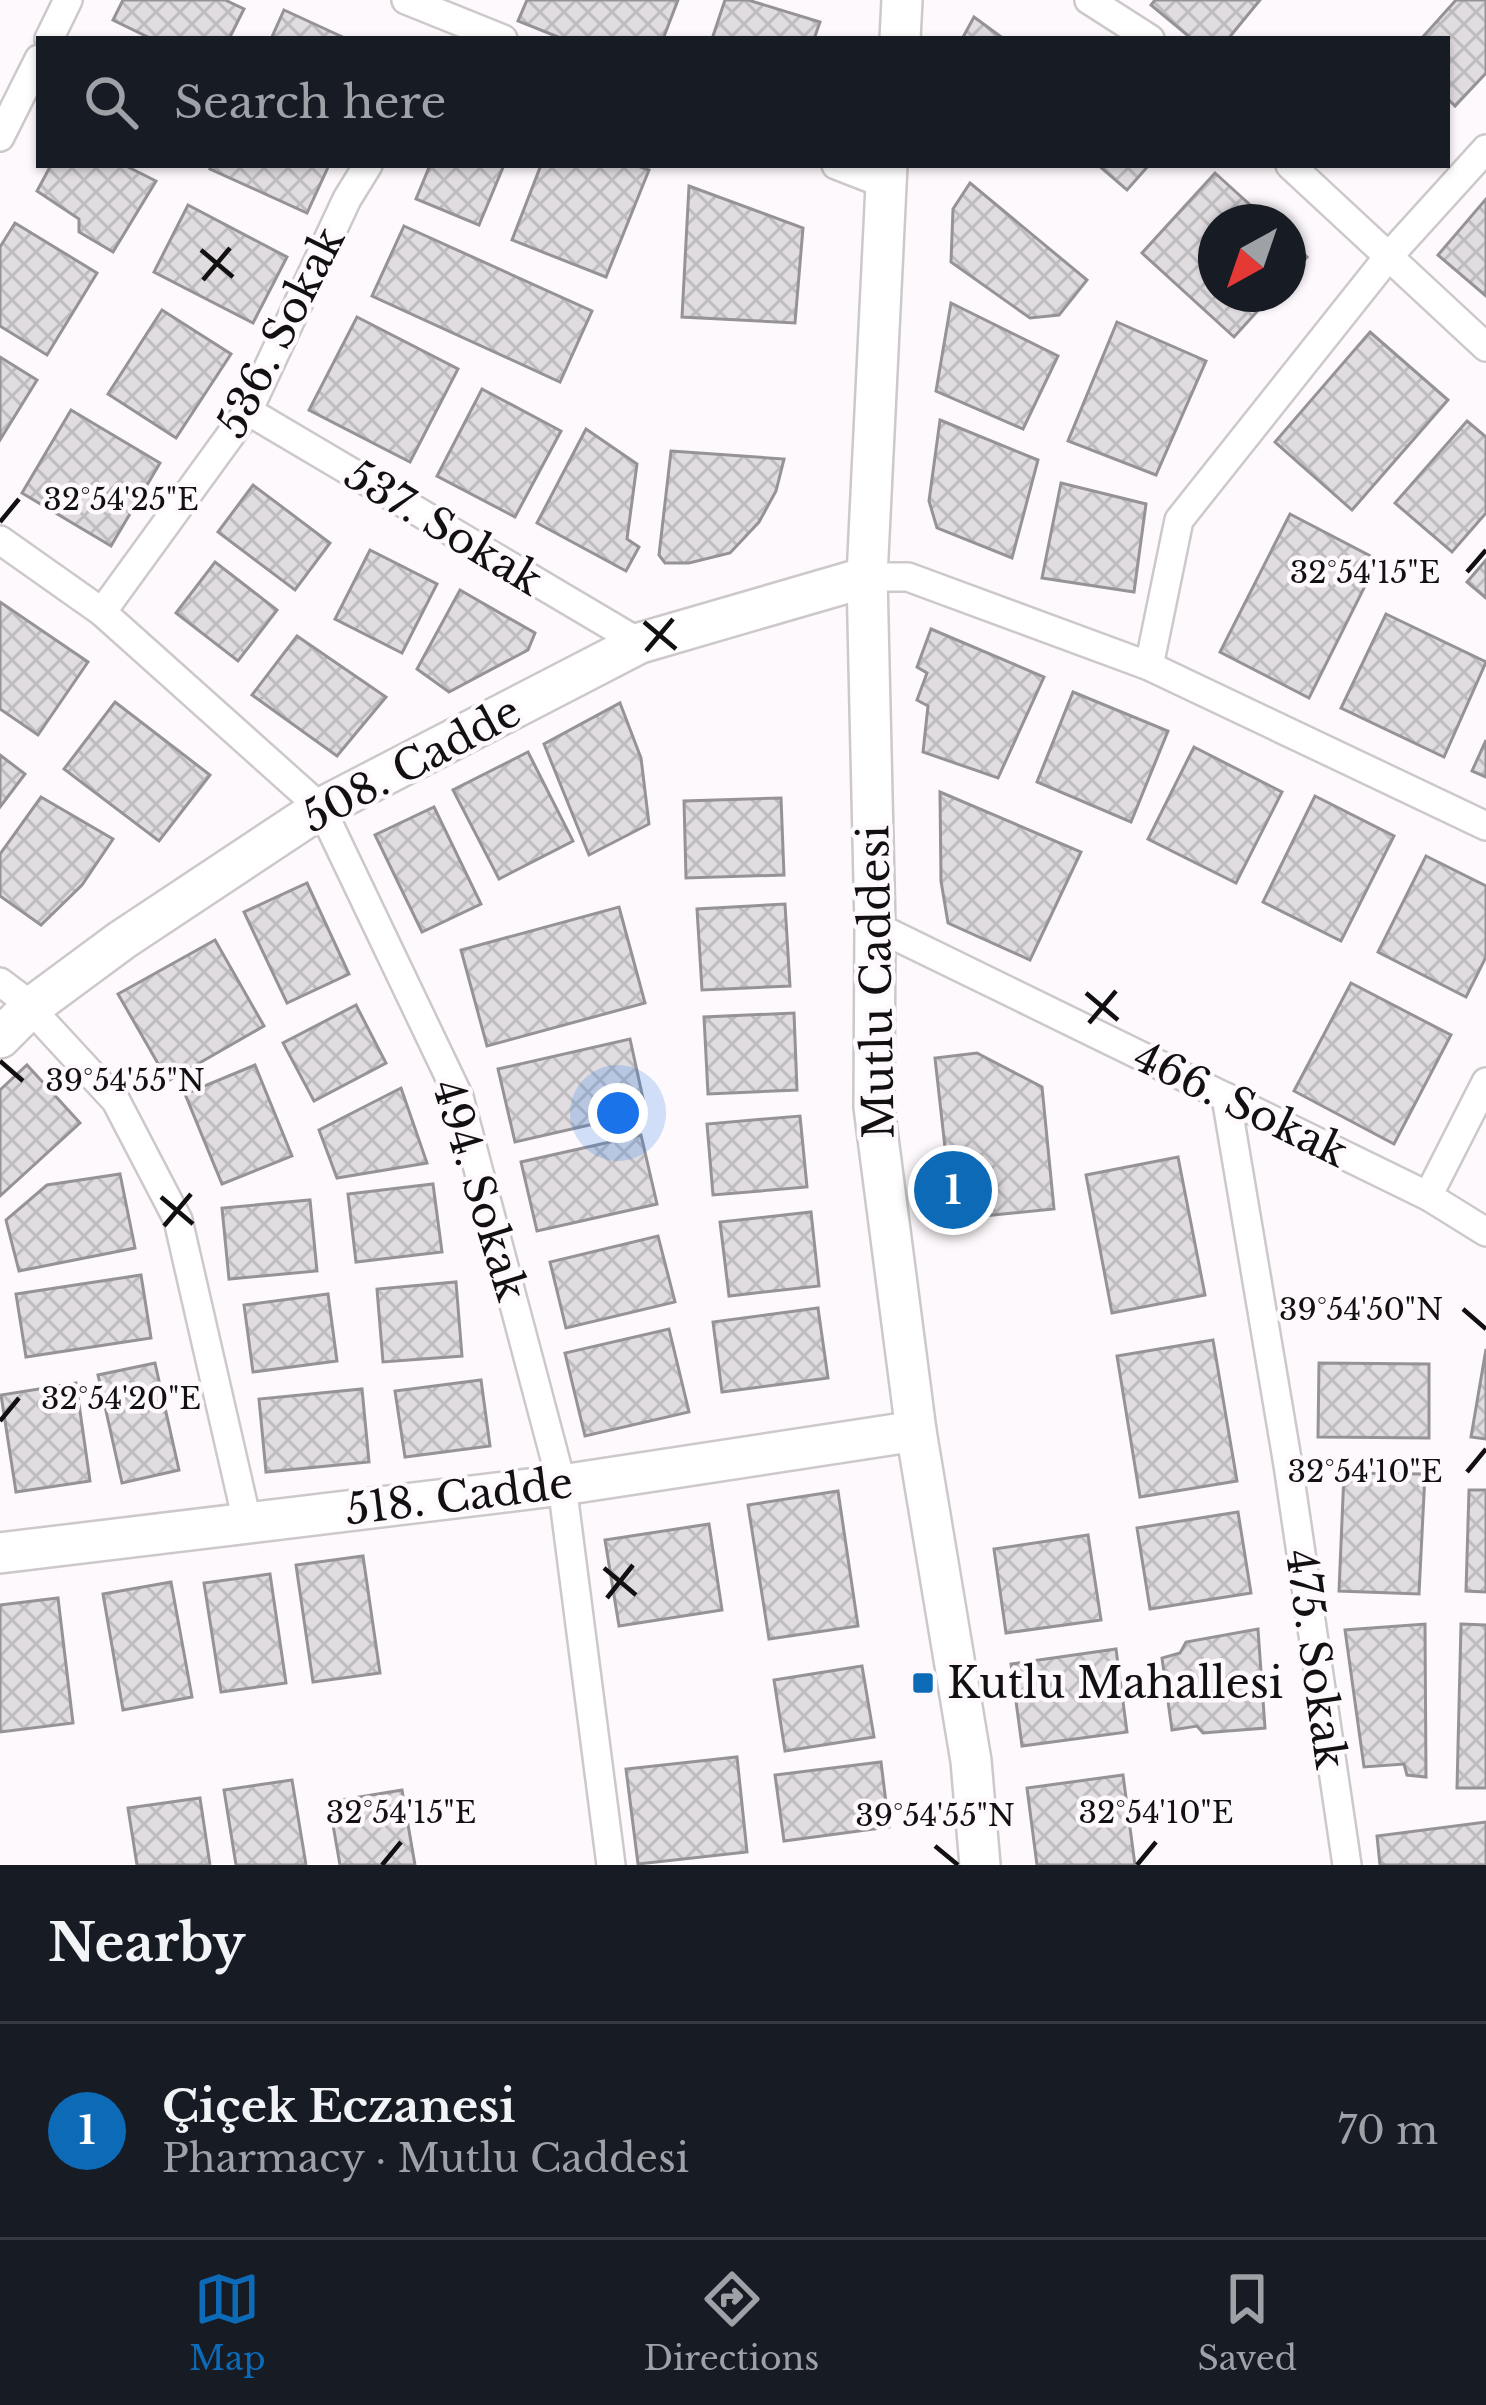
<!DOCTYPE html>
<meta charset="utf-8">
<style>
body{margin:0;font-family:"Libre Baskerville",serif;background:#20242c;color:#f1f3f6}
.compass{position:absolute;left:1198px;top:204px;width:108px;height:108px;border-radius:50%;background:#171b24;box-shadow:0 3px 9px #0004;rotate:220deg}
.you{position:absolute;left:618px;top:1113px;width:42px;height:42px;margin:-30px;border:9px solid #fff;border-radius:50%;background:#1a73e8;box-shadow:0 0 0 18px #1a73e833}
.badge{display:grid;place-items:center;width:78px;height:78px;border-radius:50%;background:#0d6ab7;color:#fff;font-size:39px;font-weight:700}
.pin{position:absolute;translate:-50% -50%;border:6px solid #fff;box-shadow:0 3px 12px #0006}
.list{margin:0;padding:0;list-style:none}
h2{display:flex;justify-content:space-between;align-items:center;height:156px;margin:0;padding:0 48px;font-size:51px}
h2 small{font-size:39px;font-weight:400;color:#9ea1a6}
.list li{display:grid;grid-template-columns:78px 1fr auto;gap:36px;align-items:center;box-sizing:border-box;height:216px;padding:0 48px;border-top:3px solid #363941}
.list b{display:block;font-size:45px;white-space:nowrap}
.list p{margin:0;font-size:39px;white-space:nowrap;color:#9ea1a6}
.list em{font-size:39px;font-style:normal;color:#9ea1a6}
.icon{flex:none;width:66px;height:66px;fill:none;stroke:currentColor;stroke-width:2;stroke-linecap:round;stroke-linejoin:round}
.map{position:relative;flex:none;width:1486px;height:1865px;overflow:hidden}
.search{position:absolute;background:#171b24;box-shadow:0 3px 9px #0004;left:36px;right:36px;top:36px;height:132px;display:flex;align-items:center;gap:30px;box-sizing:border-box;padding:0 42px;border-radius:0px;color:#9ea1a6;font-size:45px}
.sheet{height:372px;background:#171b24}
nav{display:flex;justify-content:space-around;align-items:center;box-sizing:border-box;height:168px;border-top:3px solid #363941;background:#171b24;font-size:33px;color:#9ea1a6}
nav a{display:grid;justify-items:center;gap:6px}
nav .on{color:#0d6ab7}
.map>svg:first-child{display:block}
</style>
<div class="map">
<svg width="1486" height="1865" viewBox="0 0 1486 1865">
<defs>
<pattern id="building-cross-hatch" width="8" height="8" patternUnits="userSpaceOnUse" patternTransform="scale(3)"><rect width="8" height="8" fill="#e0dce0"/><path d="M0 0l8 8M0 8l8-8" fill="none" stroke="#bfbcbf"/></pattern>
</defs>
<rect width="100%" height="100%" fill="#fef9fc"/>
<g fill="url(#building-cross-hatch)" stroke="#969396" stroke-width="3">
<path d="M123,0H225L244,9L229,39H152L113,20Z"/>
<path d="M527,0H678L663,39H563L518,21Z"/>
<path d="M725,0H748L820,22L814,39H712Z"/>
<path d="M1155,0H1260L1228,39H1192L1151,5Z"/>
<path d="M1456,0H1486V73L1455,106L1447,98V39H1421Z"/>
<path d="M284,10L347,39H271Z"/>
<path d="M974,17L1004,39H962Z"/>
<path d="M51,165H124L156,181L113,252L79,232V219L37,191Z"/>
<path d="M212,165H329L307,213L210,169Z"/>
<path d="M430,165H504L479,225L416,199Z"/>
<path d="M541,165H635L649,170L606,277L512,240Z"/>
<path d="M1098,165H1149L1127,190Z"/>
<path d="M1215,173L1269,222H1216V294H1273L1234,337L1142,253Z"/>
<path d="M970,183L1087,280L1059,315L1030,318L951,262L953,209Z"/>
<path d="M689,186L803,228L795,323L682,317Z"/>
<path d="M1486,199V296L1438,255Z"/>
<path d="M188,205L287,257L253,323L154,272Z"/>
<path d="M15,223L97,273L47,355L0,326V247Z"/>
<path d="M404,226L592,311L560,382L372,296Z"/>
<path d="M1288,239L1307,257L1288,278Z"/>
<path d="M951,303L1058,356L1023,429L936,391Z"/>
<path d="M162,310L231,354L176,438L108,394Z"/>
<path d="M357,317L458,369L410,462L309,410Z"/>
<path d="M1117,322L1206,361L1156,475L1068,441Z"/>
<path d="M1370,332L1448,400L1352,510L1275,442Z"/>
<path d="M0,357L37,380L0,440Z"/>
<path d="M482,389L561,431L515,517L437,476Z"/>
<path d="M71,410L160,463L111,546L22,493Z"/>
<path d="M940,420L1038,460L1012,558L937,528L929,501Z"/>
<path d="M1467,421L1486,437V513L1452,552L1395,503Z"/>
<path d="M586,429L637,464L627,539L639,547L626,571L537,523Z"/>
<path d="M671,451L784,459L776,491L759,522L730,553L689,563H665L659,555Z"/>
<path d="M1061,483L1146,504L1134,592L1042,578Z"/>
<path d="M253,485L330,543L295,590L218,532Z"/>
<path d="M1290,514L1378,560L1309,698L1220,652Z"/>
<path d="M370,550L437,584L402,653L335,619Z"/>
<path d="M1486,560V598L1467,582Z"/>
<path d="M215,562L277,610L238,661L176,613Z"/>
<path d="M460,590L535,633L528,650L449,692L417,669Z"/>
<path d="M0,602L88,662L38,735L0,709Z"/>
<path d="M1386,614L1486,662L1444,757L1341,708Z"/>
<path d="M931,629L1044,677L998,778L923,752L928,706L917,700L927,673L917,667Z"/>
<path d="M297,636L386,697L337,756L252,695Z"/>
<path d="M1073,692L1168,731L1131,822L1037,782Z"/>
<path d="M115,702L210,775L159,841L64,769Z"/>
<path d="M620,703L641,758L649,824L589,855L544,744Z"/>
<path d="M1486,740V777L1472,771Z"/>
<path d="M1194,747L1282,792L1236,883L1148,839Z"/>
<path d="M528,752L573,841L499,879L453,790Z"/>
<path d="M0,755L25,774L0,807Z"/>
<path d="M940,792L1081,852L1030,960L948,923L941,881Z"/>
<path d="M1315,796L1394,836L1341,941L1263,902Z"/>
<path d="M41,797L113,839L82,885L41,925L0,896V854Z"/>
<path d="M781,798L784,875L686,878L684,801Z"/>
<path d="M434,807L481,904L422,932L375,835Z"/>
<path d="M1426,856L1486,886V957L1466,997L1378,952Z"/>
<path d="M307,883L349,974L287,1003L244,912Z"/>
<path d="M785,904L790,986L702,990L697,909Z"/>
<path d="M619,907L645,1003L487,1046L461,950Z"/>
<path d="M215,940L264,1026L168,1081L118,994Z"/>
<path d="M1351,983L1451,1035L1394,1144L1294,1091Z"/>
<path d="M356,1005L386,1063L314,1101L283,1043Z"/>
<path d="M794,1013L797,1090L708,1094L704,1017Z"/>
<path d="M630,1039L646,1112L515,1142L498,1069Z"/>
<path d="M977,1053L1042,1087L1054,1209L953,1219L935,1058Z"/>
<path d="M27,1065L80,1123L0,1196V1090Z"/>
<path d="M255,1065L292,1156L222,1184L185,1094Z"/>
<path d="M401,1088L427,1163L337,1178L319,1130Z"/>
<path d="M800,1116L807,1187L713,1195L707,1124Z"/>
<path d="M641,1135L657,1204L537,1231L521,1162Z"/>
<path d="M1178,1157L1205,1295L1112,1313L1086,1175Z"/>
<path d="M120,1174L135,1248L19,1271L6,1220L47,1185Z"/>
<path d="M433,1184L442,1252L356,1262L348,1194Z"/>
<path d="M310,1200L317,1271L229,1279L222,1208Z"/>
<path d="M811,1212L819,1286L729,1296L720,1222Z"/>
<path d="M658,1236L675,1302L566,1328L550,1262Z"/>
<path d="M141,1275L151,1338L26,1357L16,1294Z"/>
<path d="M456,1282L462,1356L383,1362L377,1289Z"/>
<path d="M328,1294L337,1361L253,1372L244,1305Z"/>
<path d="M818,1308L828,1378L722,1392L713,1322Z"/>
<path d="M669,1329L689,1412L585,1436L565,1353Z"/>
<path d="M1213,1340L1237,1481L1140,1497L1117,1356Z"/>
<path d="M1486,1349V1439L1471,1437Z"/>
<path d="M155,1363L179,1470L122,1483L98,1375Z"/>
<path d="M1319,1363L1429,1364V1438L1318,1437Z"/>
<path d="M481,1380L490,1446L405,1457L395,1391Z"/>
<path d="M76,1383L90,1481L16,1492L1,1395Z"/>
<path d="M362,1389L369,1462L266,1472L259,1399Z"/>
<path d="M1344,1473L1425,1474L1419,1594L1339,1591Z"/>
<path d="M1469,1490H1486V1592L1466,1591Z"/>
<path d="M838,1491L858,1626L769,1639L748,1505Z"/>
<path d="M1238,1512L1251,1593L1150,1609L1137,1528Z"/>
<path d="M709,1524L722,1610L619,1626L605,1540Z"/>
<path d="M1088,1535L1101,1620L1006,1633L994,1549Z"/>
<path d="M363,1556L380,1673L313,1682L296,1565Z"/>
<path d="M270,1574L286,1683L221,1692L204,1583Z"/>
<path d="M171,1582L192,1697L123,1710L103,1594Z"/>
<path d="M58,1598L73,1723L0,1732V1605Z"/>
<path d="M1425,1624L1426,1777L1407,1775L1404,1764L1364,1767L1345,1630Z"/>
<path d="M1461,1624L1486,1625V1788H1457Z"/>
<path d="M1258,1629L1265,1728L1203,1733L1197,1726L1172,1730L1162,1658L1180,1653L1186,1642Z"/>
<path d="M1116,1649L1127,1732L1022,1746L1011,1664Z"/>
<path d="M862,1666L874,1737L785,1751L774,1680Z"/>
<path d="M737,1757L747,1852L638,1864L626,1769Z"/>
<path d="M881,1762L889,1827L784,1841L775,1775Z"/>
<path d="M1123,1775L1135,1865H1037L1027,1788Z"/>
<path d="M292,1780L306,1865H236L224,1790Z"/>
<path d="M402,1790L415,1865H340L329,1802Z"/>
<path d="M200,1798L210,1865H137L128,1808Z"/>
<path d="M1486,1822V1865H1380L1377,1836Z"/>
</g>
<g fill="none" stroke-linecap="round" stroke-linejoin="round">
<defs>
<g id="street">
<path d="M406,0L503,39"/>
<path d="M1089,0L1150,39"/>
<path d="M49,39L68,0"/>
<path d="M0,137L39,59"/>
<path d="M836,165L885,184"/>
<path d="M1290,165L1486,347"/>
<path d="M248,411L640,643"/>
<path d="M0,540L102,612L321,808L459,1097L562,1485L611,1865"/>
<path d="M867,577H908L1149,666L1486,826"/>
<path d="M102,612L248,411L347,199L368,165"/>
<path d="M1149,666L1179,520L1388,257L1486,149"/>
<path d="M875,926L1428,1196L1486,1082"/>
<path d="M0,982L20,997L116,1101L178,1220L247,1521"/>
<path d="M1226,1097L1288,1465L1347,1865"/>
<path d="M1428,1196L1486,1232"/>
</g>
<g id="secondary">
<path d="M900,39L902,0"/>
<path d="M887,165L867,577L875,926L874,1107L916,1431L971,1761L980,1865"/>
<path d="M0,1038L30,1008L122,940L321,808L640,643L867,577"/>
<path d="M0,1553L562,1485L916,1431"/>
</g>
</defs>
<use href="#street" stroke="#cdc9cb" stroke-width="32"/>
<use href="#secondary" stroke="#cdc9cb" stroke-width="44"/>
<use href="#street" stroke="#fff" stroke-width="27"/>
<use href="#secondary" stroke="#fff" stroke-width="39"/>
</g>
<path fill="none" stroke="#121011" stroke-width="4.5" d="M201,250L233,277M203,280L230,248M0,522L19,499M1467,572L1486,550M644,622L676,649M646,651L673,619M1086,993L1118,1020M1089,1023L1116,991M0,1061L23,1081M161,1197L193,1224M164,1226L191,1194M1463,1309L1486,1329M0,1421L19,1398M1467,1472L1486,1449M604,1568L636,1595M607,1598L633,1565M935,1846L958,1865M382,1865L401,1842M1137,1865L1156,1842"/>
<rect fill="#0d6ab7" stroke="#fef9fc" stroke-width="4.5" x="911" y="1671" width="24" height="24" rx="6"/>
<g text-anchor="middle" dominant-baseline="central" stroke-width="9" stroke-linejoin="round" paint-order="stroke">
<g font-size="42" fill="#121011" stroke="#fef9fc">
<text transform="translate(280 332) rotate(-63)">536. Sokak</text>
<text transform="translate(444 527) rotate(31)">537. Sokak</text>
<text transform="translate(411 764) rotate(-28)">508. Cadde</text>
<text transform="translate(876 982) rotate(-91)">Mutlu Caddesi</text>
<text transform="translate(1241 1104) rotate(26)">466. Sokak</text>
<text transform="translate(480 1190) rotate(73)">494. Sokak</text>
<text transform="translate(459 1496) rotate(-7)">518. Cadde</text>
<text transform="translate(1316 1659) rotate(82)">475. Sokak</text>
</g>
<g font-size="42" fill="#121011" stroke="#fef9fc" text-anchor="start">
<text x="947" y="1683">Kutlu Mahallesi</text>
</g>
</g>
<g font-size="30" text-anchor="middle" fill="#121011" stroke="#fef9fc" stroke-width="9" stroke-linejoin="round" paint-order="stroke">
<text x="121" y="510">32°54'25"E</text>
<text x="1365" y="583">32°54'15"E</text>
<text x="125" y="1091">39°54'55"N</text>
<text x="1361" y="1320">39°54'50"N</text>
<text x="121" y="1409">32°54'20"E</text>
<text x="1365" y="1482">32°54'10"E</text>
<text x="401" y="1823">32°54'15"E</text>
<text x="1156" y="1823">32°54'10"E</text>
<text x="935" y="1826">39°54'55"N</text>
</g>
</svg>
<svg class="compass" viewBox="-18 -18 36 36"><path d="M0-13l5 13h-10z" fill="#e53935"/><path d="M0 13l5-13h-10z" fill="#9ea1a6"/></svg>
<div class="you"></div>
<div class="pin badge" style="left:953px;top:1190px">1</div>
<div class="search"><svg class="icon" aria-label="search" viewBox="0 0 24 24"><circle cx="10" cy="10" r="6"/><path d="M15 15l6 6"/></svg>Search here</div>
</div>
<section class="sheet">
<h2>Nearby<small></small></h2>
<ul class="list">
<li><span class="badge">1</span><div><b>Çiçek Eczanesi</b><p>Pharmacy · Mutlu Caddesi</p></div><em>70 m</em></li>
</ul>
</section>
<nav>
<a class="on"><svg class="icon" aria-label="map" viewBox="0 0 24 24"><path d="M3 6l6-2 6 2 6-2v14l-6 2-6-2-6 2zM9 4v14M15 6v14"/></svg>Map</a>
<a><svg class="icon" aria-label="directions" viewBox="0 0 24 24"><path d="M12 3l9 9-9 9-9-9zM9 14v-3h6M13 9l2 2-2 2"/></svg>Directions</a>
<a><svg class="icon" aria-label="saved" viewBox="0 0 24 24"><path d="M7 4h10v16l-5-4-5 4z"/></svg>Saved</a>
</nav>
